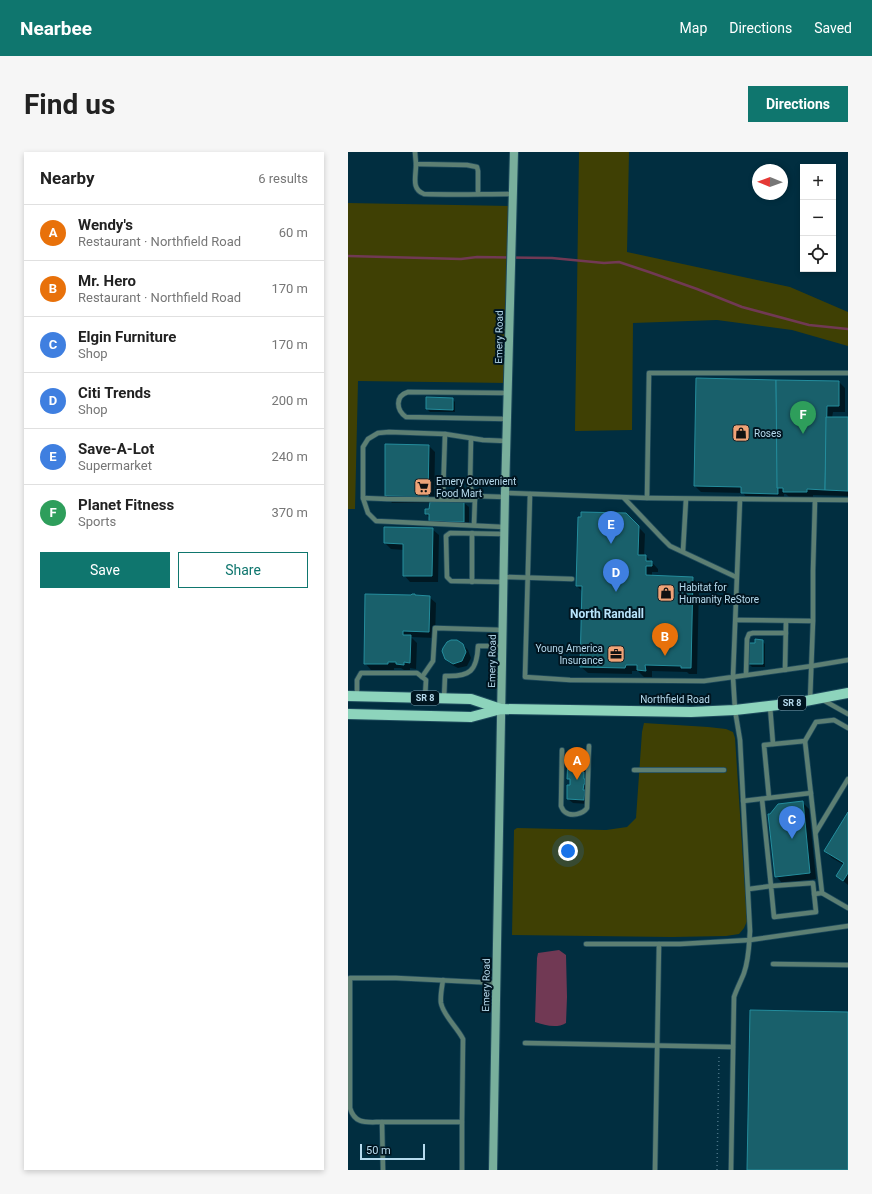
<!DOCTYPE html>
<meta charset="utf-8">
<style>
body{margin:0;font-family:Roboto,sans-serif;background:#f6f6f6;color:#222}
.controls{position:absolute;right:12px;top:12px;display:grid;overflow:hidden;border-radius:0px;box-shadow:0 2px 6px #0003}
.controls button{width:36px;height:36px;display:grid;place-items:center;padding:0;border:0;border-bottom:1px solid #e0e0e0;background:#fff;color:#222;font:20px sans-serif}
.compass{position:absolute;left:404px;top:12px;width:36px;height:36px;border-radius:50%;background:#fff;box-shadow:0 2px 6px #0003;rotate:271deg}
.scale{position:absolute;left:12px;bottom:10px;width:65px;box-sizing:border-box;padding-left:4px;border:2px solid #b6daed;border-top:0;font-size:11px;line-height:14px;white-space:nowrap;color:#b6daed;-webkit-text-stroke:3px #001520;paint-order:stroke}
.you{position:absolute;left:220px;top:699px;width:14px;height:14px;margin:-10px;border:3px solid #fff;border-radius:50%;background:#1a73e8;box-shadow:0 0 0 6px #1a73e833}
.badge{display:grid;place-items:center;width:26px;height:26px;border-radius:50%;background:#0f766e;color:#fff;font-size:13px;font-weight:700}
.pin{position:absolute;translate:-50% -33px;filter:drop-shadow(0 1px 2px #0008)}
.pin::after{content:'';position:absolute;top:21px;width:14px;height:12px;background:inherit;clip-path:polygon(0 0,100% 0,50% 100%)}
.list{margin:0;padding:0;list-style:none}
h2{display:flex;justify-content:space-between;align-items:center;height:52px;margin:0;padding:0 16px;font-size:17px}
h2 small{font-size:13px;font-weight:400;color:#767676}
.list li{display:grid;grid-template-columns:26px 1fr auto;gap:12px;align-items:center;box-sizing:border-box;height:56px;padding:0 16px;border-top:1px solid #e0e0e0}
.list b{display:block;font-size:15px;white-space:nowrap}
.list p{margin:0;font-size:13px;white-space:nowrap;color:#767676}
.list em{font-size:13px;font-style:normal;color:#767676}
.actions{display:flex;gap:8px;padding:12px 16px}
.actions a{flex:1;padding:9px 0;border:1px solid #0f766e;border-radius:0px;text-align:center;font-size:14px;color:#0f766e}
.actions .main{background:#0f766e;color:#fff}
.icon{flex:none;width:22px;height:22px;fill:none;stroke:currentColor;stroke-width:2;stroke-linecap:round;stroke-linejoin:round}
.map{position:relative;flex:none;width:500px;height:1018px;overflow:hidden;border-radius:0px}
header{display:flex;align-items:center;gap:24px;box-sizing:border-box;height:56px;padding:0 20px;background:#0f766e;color:#fff}
header strong{font-size:19px}
nav{display:flex;gap:22px;margin-inline-start:auto;font-size:14px}
.intro{display:flex;align-items:center;justify-content:space-between;box-sizing:border-box;height:96px;padding:0 24px}
h1{margin:0;font-size:28px}
.button{padding:10px 18px;border-radius:0px;background:#0f766e;color:#fff;font-size:14px;font-weight:700}
main{display:flex;gap:24px;padding:0 24px}
aside{flex:1;background:#fff;border-radius:0px;box-shadow:0 2px 6px #0003}
.map>svg:first-child{display:block}
</style>
<header>
<strong>Nearbee</strong>
<nav><a>Map</a><a>Directions</a><a>Saved</a></nav>
</header>
<div class="intro"><h1>Find us</h1><a class="button">Directions</a></div>
<main>
<aside>
<h2>Nearby<small>6 results</small></h2>
<ul class="list">
<li><span class="badge" style="background:#e8710a">A</span><div><b>Wendy's</b><p>Restaurant · Northfield Road</p></div><em>60 m</em></li>
<li><span class="badge" style="background:#e8710a">B</span><div><b>Mr. Hero</b><p>Restaurant · Northfield Road</p></div><em>170 m</em></li>
<li><span class="badge" style="background:#3f7fe0">C</span><div><b>Elgin Furniture</b><p>Shop</p></div><em>170 m</em></li>
<li><span class="badge" style="background:#3f7fe0">D</span><div><b>Citi Trends</b><p>Shop</p></div><em>200 m</em></li>
<li><span class="badge" style="background:#3f7fe0">E</span><div><b>Save-A-Lot</b><p>Supermarket</p></div><em>240 m</em></li>
<li><span class="badge" style="background:#2e9e5b">F</span><div><b>Planet Fitness</b><p>Sports</p></div><em>370 m</em></li>
</ul>
<div class="actions"><a class="main">Save</a><a>Share</a></div>
</aside>
<div class="map">
<svg width="500" height="1018" viewBox="0 0 500 1018">
<rect width="100%" height="100%" fill="#012e40"/>
<g fill="#3f4004">
<path d="M231,0H281L279,100L442,135L500,160V194L444,178L369,168L285,171L284,278L227,279Z"/>
<path d="M0,51L165,54L160,231L10,229L7,357H0Z"/>
<path d="M296,571L360,575L378,577L385,580L387,586L399,769L396,776L391,782L378,784L324,785L164,783L166,678L169,676L258,678L279,675L288,666L294,580Z"/>
</g>
<path fill="#713954" d="M211,798L218,803L219,845L218,871C208,877 197,873 187,870L189,806L190,801Z"/>
<g fill="#0007">
<path d="M349,227L491,230L497,236V260H485L484,266H500V344L465,343V346H442L438,342H436V348L400,347L395,341L353,340L347,334Z"/>
<path d="M104,247L107,250V260H82L79,257Z"/>
<path d="M38,293L81,294L87,300L86,351H116L121,355V374L87,373L78,362L82,358L83,351H44L38,344Z"/>
<path d="M278,362L297,382L296,404H298L310,417V420H304V424L344,426L351,432L349,522H341L339,520L304,519V525H296L290,519H284V522L240,521L233,515L235,440L229,434L231,366Z"/>
<path d="M37,376L84,377L91,383L90,430H62L56,423V398L43,397L37,391Z"/>
<path d="M81,445L88,451L87,486L63,485L69,491L68,517L62,516V519L56,518L53,516H46V518H23L17,511Z"/>
<path d="M414,489L417,492V515H404L401,512L408,492Z"/>
<path d="M112,490L120,498L123,506L119,514L110,516L104,513L99,508Z"/>
<path d="M234,609L238,613L240,652L225,651L220,647L223,634V628L221,627Z"/>
<path d="M454,650L461,657L468,727L434,731L428,724Z"/>
<path d="M500,662V733L490,724L496,713L484,706L477,699Z"/>
</g>
<g fill="none" stroke-linecap="round" stroke-linejoin="round">
<path stroke="#713954" stroke-width="2.5" d="M0,104L113,107L129,105L204,106L256,111L271,110L301,120L349,137L394,155L461,173L500,177"/>
</g>
<g fill="#19606b" stroke="#248d9d">
<path d="M348,226L428,228L430,342L393,341V335L346,334Z"/>
<path d="M428,228L491,229V254H479L477,338L459,337V340H435V336H429Z"/>
<path d="M78,245L105,246V258L78,257Z"/>
<path d="M478,265H500V339L477,338Z"/>
<path d="M37,292L81,293L80,345L37,344Z"/>
<path d="M82,350H116V370L81,369V362H77V357H81Z"/>
<path d="M233,360L278,361L291,374L290,403H298V409H304V414H298V423L345,425L343,516H333V514L297,513L298,519L289,518V513H278L277,516L232,515L234,434H228L230,365H233Z"/>
<path d="M36,375L85,376L84,424H55V392L36,391Z"/>
<path d="M17,442L63,443L64,442H67V443L82,444L81,480L55,479V483H63L62,511L56,510V513L48,512V510H40V512H16Z"/>
<path d="M407,487L415,488V512H400L401,491H407Z"/>
<path d="M103,488H109L115,492L118,500L114,509L105,512L97,507L94,499L95,496L99,490Z"/>
<path d="M220,607L234,608V620H236V627H237V632H236L235,638H237L236,648L219,647V633H222V627H219Z"/>
<path d="M455,649L462,721L427,725L420,662H422L430,652Z"/>
<path d="M500,660V721L495,729L488,724L496,711L476,699Z"/>
<path d="M402,858L500,860V1018H399Z"/>
</g>
<g fill="none" stroke-linecap="round" stroke-linejoin="round">
<defs>
<g id="service">
<path d="M67,0L68,12L119,13L129,15L130,19V42"/>
<path d="M68,12C68,25 63,37 76,42C106,43 135,42 165,42"/>
<path d="M159,267L58,265C48,258 47,244 60,240L160,241"/>
<path d="M123,286L122,335L127,344L126,373"/>
<path d="M157,341L299,346L301,221H500"/>
<path d="M182,342L177,525L222,528L356,529L385,525L392,347"/>
<path d="M95,343L97,282"/>
<path d="M127,344L157,345"/>
<path d="M15,346L39,347L127,348"/>
<path d="M276,346L313,385L322,394L388,425"/>
<path d="M299,346L500,348"/>
<path d="M156,375L28,369L20,361L15,346V295L20,287L30,281L41,280L97,282L135,288L158,289"/>
<path d="M124,381V430"/>
<path d="M335,399L338,347"/>
<path d="M156,425L224,427"/>
<path d="M155,430L103,429L99,425L98,384L102,381L156,382"/>
<path d="M388,468L465,469"/>
<path d="M437,518L438,469"/>
<path d="M398,523L399,487L401,482L405,481H438"/>
<path d="M74,525L85,509L87,476L155,478"/>
<path d="M9,544V528L13,521H69L78,528L77,546"/>
<path d="M96,547L97,524C122,525 129,519 130,494H154"/>
<path d="M475,548L500,562"/>
<path d="M462,549L465,469V419L467,348"/>
<path d="M422,554L425,592"/>
<path d="M457,589L468,570L486,568L500,576"/>
<path d="M214,598L213,654C214,656 215,659 217,660C223,665 235,662 239,656L241,594"/>
<path d="M286,618H376"/>
<path d="M421,646L416,593L457,589L474,741L466,742"/>
<path d="M395,649L463,641"/>
<path d="M468,680L500,627"/>
<path d="M465,731L468,760L426,765L423,734Z"/>
<path d="M401,737L423,734L414,647"/>
<path d="M474,741L500,756"/>
<path d="M238,792H332L402,788L500,774"/>
<path d="M425,812L500,813"/>
<path d="M95,828C94,835 92,844 93,851C95,863 109,875 115,887L114,970"/>
<path d="M177,891L385,895"/>
<path d="M34,970C19,970 7,973 2,956V826H48L149,831"/>
<path d="M35,1018L34,970H114V1018"/>
<path d="M307,1018L311,792"/>
<path d="M383,1018L386,845C389,836 393,829 396,821C401,807 401,793 402,779L392,588L387,558L385,525L464,514L500,508"/>
</g>
<path id="secondary" d="M145,1018L157,341L166,0"/>
<g id="primary">
<path d="M0,544L123,547L153,557"/>
<path d="M0,562L123,565L153,557L343,560L387,558L447,551L500,541"/>
</g>
</defs>
<use href="#service" stroke="#1e4a5c" stroke-width="6"/>
<use href="#secondary" stroke="#1e4a5c" stroke-width="10"/>
<use href="#primary" stroke="#1e4a5c" stroke-width="12"/>
<path stroke="#487284" stroke-width="1.5" stroke-dasharray="1 3" stroke-linecap="butt" d="M369,1018L371,904"/>
<use href="#service" stroke="#5d7f73" stroke-width="4.5"/>
<use href="#secondary" stroke="#79af9c" stroke-width="8"/>
<use href="#primary" stroke="#8dd4bc" stroke-width="10"/>
</g>
<defs>
<symbol id="shop-square" viewBox="-11 -11 22 22"><rect x="-9" y="-9" width="18" height="18" rx="4" fill="#efa377" stroke="#001520"/><path d="M-5-2.5h2.3a2.7 3.5 0 0 1 5.4 0H5L5.5 6h-11ZM-1.5-2.5h3a1.5 2.3 0 0 0-3 0Z" fill="#111"/></symbol>
<symbol id="supermarket-square" viewBox="-11 -11 22 22"><rect x="-9" y="-9" width="18" height="18" rx="4" fill="#efa377" stroke="#001520"/><path d="M-6-5.5h2.5l.6 2H6L4.5 2H-2.5L-4.4-4H-6ZM-1.5 3.2a1.3 1.3 0 1 0 .1 0ZM3 3.2a1.3 1.3 0 1 0 .1 0Z" fill="#111"/></symbol>
<symbol id="office-square" viewBox="-11 -11 22 22"><rect x="-9" y="-9" width="18" height="18" rx="4" fill="#efa377" stroke="#001520"/><path d="M-6-3h4V-5.5h4V-3h4V5H-6ZM-1-4.5V-3h2v-1.5ZM-6 0V1H6V0Z" fill="#111"/></symbol>
</defs>
<g fill-rule="evenodd">
<use href="#shop-square" x="383" y="271" width="20" height="20"/>
<use href="#supermarket-square" x="65" y="325" width="20" height="20"/>
<use href="#shop-square" x="308" y="431" width="20" height="20"/>
<use href="#office-square" x="258" y="492" width="20" height="20"/>
</g>
<g text-anchor="middle" dominant-baseline="central" stroke-width="4" stroke-linejoin="round" paint-order="stroke">
<g fill="#001520" stroke="#7f9fb0" stroke-width="1">
<rect x="63" y="539" width="28" height="14" rx="3"/>
<rect x="430" y="544" width="28" height="14" rx="3"/>
</g>
<g font-size="9" font-weight="bold" fill="#b6daed">
<text x="77" y="546">SR 8</text>
<text x="444" y="551">SR 8</text>
</g>
<g font-size="10" fill="#b6daed" stroke="#001520">
<text transform="translate(151 185) rotate(-89)">Emery Road</text>
<text transform="translate(144 509) rotate(-89)">Emery Road</text>
<text x="327" y="547">Northfield Road</text>
<text transform="translate(138 833) rotate(-89)">Emery Road</text>
</g>
<g font-size="10" fill="#b6daed" stroke="#001520" text-anchor="start">
<text x="406" y="281">Roses</text>
<text x="88" y="329">Emery Convenient<tspan x="88" dy="12">Food Mart</tspan></text>
<text x="331" y="435">Habitat for<tspan x="331" dy="12">Humanity ReStore</tspan></text>
<text x="255" y="496" text-anchor="end">Young America<tspan x="255" dy="12">Insurance</tspan></text>
</g>
<g font-size="12" font-weight="bold" fill="#b8e4fb" stroke="#001520">
<text x="259" y="462">North Randall</text>
</g>
</g>
</svg>
<div class="controls">
<button>+</button>
<button>−</button>
<button><svg class="icon" aria-label="locate" viewBox="0 0 24 24"><circle cx="12" cy="12" r="6"/><path d="M12 2v4M12 18v4M2 12h4M18 12h4"/></svg></button>
</div>
<svg class="compass" viewBox="-18 -18 36 36"><path d="M0-13l5 13h-10z" fill="#e53935"/><path d="M0 13l5-13h-10z" fill="#767676"/></svg>
<div class="scale">50 m</div>
<div class="you"></div>
<div class="pin badge" style="left:229px;top:628px;background:#e8710a">A</div>
<div class="pin badge" style="left:317px;top:504px;background:#e8710a">B</div>
<div class="pin badge" style="left:444px;top:687px;background:#3f7fe0">C</div>
<div class="pin badge" style="left:268px;top:440px;background:#3f7fe0">D</div>
<div class="pin badge" style="left:263px;top:392px;background:#3f7fe0">E</div>
<div class="pin badge" style="left:455px;top:282px;background:#2e9e5b">F</div>
</div>
</main>
